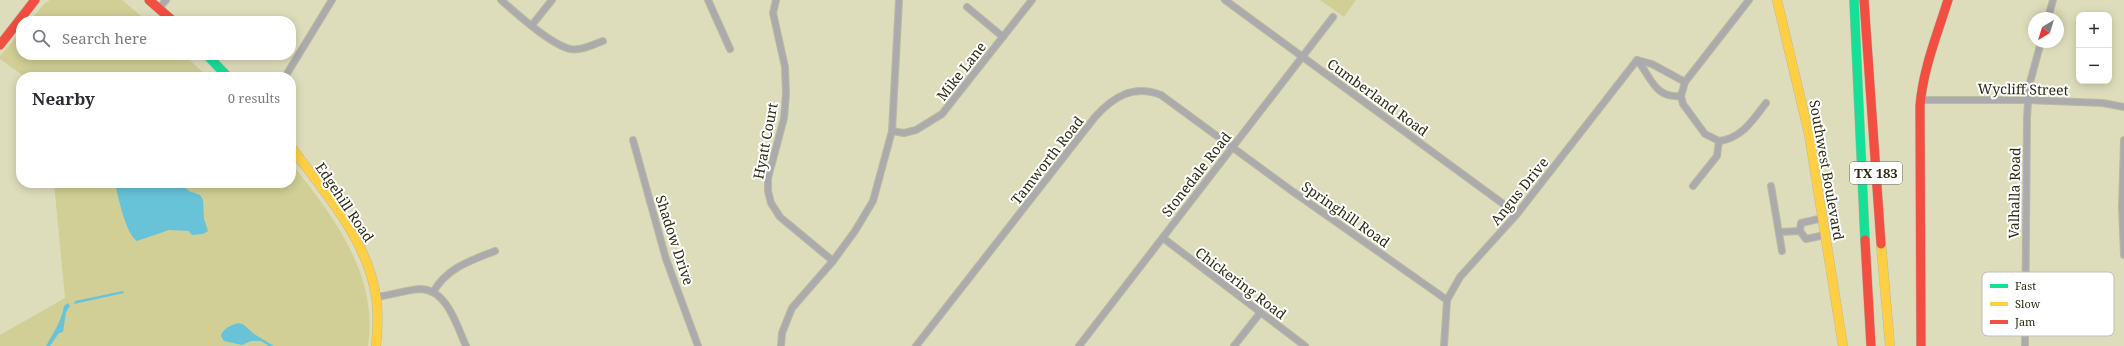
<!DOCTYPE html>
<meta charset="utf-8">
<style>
body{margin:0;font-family:"Noto Serif",serif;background:#f2f2f3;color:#2b2b33}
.controls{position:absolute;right:12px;top:12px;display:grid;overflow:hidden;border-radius:8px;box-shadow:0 2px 10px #0003}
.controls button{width:36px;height:36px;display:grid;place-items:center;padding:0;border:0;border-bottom:1px solid #e1e1e2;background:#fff;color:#2b2b33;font:20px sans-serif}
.compass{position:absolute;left:2028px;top:12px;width:36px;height:36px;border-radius:50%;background:#fff;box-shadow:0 2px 10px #0003;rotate:218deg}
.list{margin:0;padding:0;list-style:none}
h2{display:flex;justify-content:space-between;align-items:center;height:52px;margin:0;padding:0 16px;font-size:17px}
h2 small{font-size:13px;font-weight:400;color:#7c7c81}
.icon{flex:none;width:22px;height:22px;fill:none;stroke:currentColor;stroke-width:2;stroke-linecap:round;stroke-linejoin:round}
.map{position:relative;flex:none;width:2124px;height:346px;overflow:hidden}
.search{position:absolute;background:#fff;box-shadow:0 2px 10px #0003;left:16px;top:16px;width:280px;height:44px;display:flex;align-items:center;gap:10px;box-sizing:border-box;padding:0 14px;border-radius:16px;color:#7c7c81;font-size:15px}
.panel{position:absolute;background:#fff;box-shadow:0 2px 10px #0003;left:16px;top:72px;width:280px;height:116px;border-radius:16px}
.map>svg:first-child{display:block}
</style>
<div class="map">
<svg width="2124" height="346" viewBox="0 0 2124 346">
<rect width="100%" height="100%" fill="#deddbb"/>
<g fill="#d1cf95">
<path d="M50,0H122L147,21H30L44,4Z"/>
<path d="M1320,0H1356L1344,17Z"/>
<path d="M21,32V55H184L208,77H25L0,59V56Z"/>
<path d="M291,163C333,215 379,276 368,346H0V335L65,298L54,183H291Z"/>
</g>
<g fill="#68c3d9">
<path d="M115,183H180L189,191L200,195L203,200L204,219L208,231L203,234L192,235L189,231L169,230L137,241C126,234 118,197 115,183Z"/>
<path d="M123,291L124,293L74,304L75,301Z"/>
<path d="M68,303L70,306L66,312L63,332L59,333L50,346H46C54,332 61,322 64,306Z"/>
<path d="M239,323L244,325L254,334L274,346H269L261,341H251L242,345L224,341L221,336C223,328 231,325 239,323Z"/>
</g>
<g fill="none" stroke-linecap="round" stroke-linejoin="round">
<defs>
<g id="street">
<path d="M501,0C517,14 550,44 570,49C581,51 592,45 603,41"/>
<path d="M708,0L730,49"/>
<path d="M776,0L773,13L785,67L786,94L784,118L768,178V191L771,203L780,217L833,261"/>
<path d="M1225,0L1517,214"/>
<path d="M967,7L1003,37"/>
<path d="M159,8L166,0"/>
<path d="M2048,18L2053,0"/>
<path d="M532,25L552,0"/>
<path d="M285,77L332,0"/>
<path d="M1681,96C1654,98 1652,78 1637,60L1652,64L1685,82"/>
<path d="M1921,100H2028L2103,103L2124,107"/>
<path d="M892,131L904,133L916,130L942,114L1032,0"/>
<path d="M633,140L666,259L698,346"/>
<path d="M2124,140L2122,207L2124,255"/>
<path d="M1719,141L1705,134L1683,104L1681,96L1685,82L1749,0"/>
<path d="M1719,141C1742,138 1753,120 1766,103"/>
<path d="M1693,186L1717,156L1719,141"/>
<path d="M1771,186L1782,251"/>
<path d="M1823,218L1801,223L1800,231L1806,239L1825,235"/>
<path d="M1779,232L1800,231"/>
<path d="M1163,238L1305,346"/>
<path d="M433,292C448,267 470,261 495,251"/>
<path d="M377,297C391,295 406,290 420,289C447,289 457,326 466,346"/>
<path d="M781,346L782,333L792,308L833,261L855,231L873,201L892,131L899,0"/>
<path d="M916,346L1095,117C1113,97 1133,84 1161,95L1292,191L1447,300"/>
<path d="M1079,346L1333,17"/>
<path d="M1234,346L1260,313"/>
<path d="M1444,346L1447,300L1460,277L1517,214L1637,60"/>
<path d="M2025,346L2027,118L2029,86L2041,42"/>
</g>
<g id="fast">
<path d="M1854,0L1865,240"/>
<path d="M207,55L228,77"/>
</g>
<g id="slow">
<path d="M1777,0L1809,134L1843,346"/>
<path d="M291,147C323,190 365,237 375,291C379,310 378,327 376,346"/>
<path d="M1881,244L1890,346"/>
</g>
<g id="jam">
<path d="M149,0L173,21"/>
<path d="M1864,0L1881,244"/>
<path d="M0,45L35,0"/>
<path d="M1865,240L1871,346"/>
<path d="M1921,346L1920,106C1923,69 1937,35 1948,0"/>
</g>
</defs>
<use href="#street" stroke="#bcba9f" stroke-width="8"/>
<use href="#fast" stroke="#bcba9f" stroke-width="10"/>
<use href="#slow" stroke="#bcba9f" stroke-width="10"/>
<use href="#jam" stroke="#bcba9f" stroke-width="10"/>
<use href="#street" stroke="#ababad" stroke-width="6"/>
<use href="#fast" stroke="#16e098" stroke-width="9"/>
<use href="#slow" stroke="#ffcf43" stroke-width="9"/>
<use href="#jam" stroke="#f24e42" stroke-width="9"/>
</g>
<g text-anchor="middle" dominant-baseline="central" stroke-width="4" stroke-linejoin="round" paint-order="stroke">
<rect fill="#fff" stroke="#6b6b59" stroke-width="1" x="1850" y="162" width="52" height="22" rx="3"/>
<g font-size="13" font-weight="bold" fill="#2c2b12">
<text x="1876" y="173">TX 183</text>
</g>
<g font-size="14" fill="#2c2b12" stroke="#fff">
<text transform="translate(961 71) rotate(-52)">Mike Lane</text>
<text transform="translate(2023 89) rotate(1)">Wycliff Street</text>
<text transform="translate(1378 97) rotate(36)">Cumberland Road</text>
<text transform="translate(765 141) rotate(-79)">Hyatt Court</text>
<text transform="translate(1047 160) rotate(-52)">Tamworth Road</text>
<text transform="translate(1827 170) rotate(80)">Southwest Boulevard</text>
<text transform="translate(1196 174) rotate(-52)">Stonedale Road</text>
<text transform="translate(1519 191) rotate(-51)">Angus Drive</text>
<text transform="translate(2014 193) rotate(-89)">Valhalla Road</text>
<text transform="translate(345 202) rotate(56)">Edgehill Road</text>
<text transform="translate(1346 214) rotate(35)">Springhill Road</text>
<text transform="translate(675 240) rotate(72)">Shadow Drive</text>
<text transform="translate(1241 283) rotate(37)">Chickering Road</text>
</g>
</g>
<rect x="1982" y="272" width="132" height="64" rx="6" fill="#fff" stroke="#c0bfb8" stroke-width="1"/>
<rect x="1990" y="284" width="18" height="4" fill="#16e098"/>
<rect x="1990" y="302" width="18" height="4" fill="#ffcf43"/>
<rect x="1990" y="320" width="18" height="4" fill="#f24e42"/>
<g font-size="11" fill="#2c2b12">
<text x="2015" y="290">Fast</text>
<text x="2015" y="308">Slow</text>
<text x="2015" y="326">Jam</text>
</g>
</svg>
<div class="controls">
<button>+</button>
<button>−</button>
</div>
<svg class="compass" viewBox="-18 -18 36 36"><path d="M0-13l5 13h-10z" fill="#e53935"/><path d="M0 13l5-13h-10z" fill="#7c7c81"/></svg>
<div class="search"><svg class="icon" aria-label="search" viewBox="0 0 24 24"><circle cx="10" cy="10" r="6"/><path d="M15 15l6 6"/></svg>Search here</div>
<section class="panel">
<h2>Nearby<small>0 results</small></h2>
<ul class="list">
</ul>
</section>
</div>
